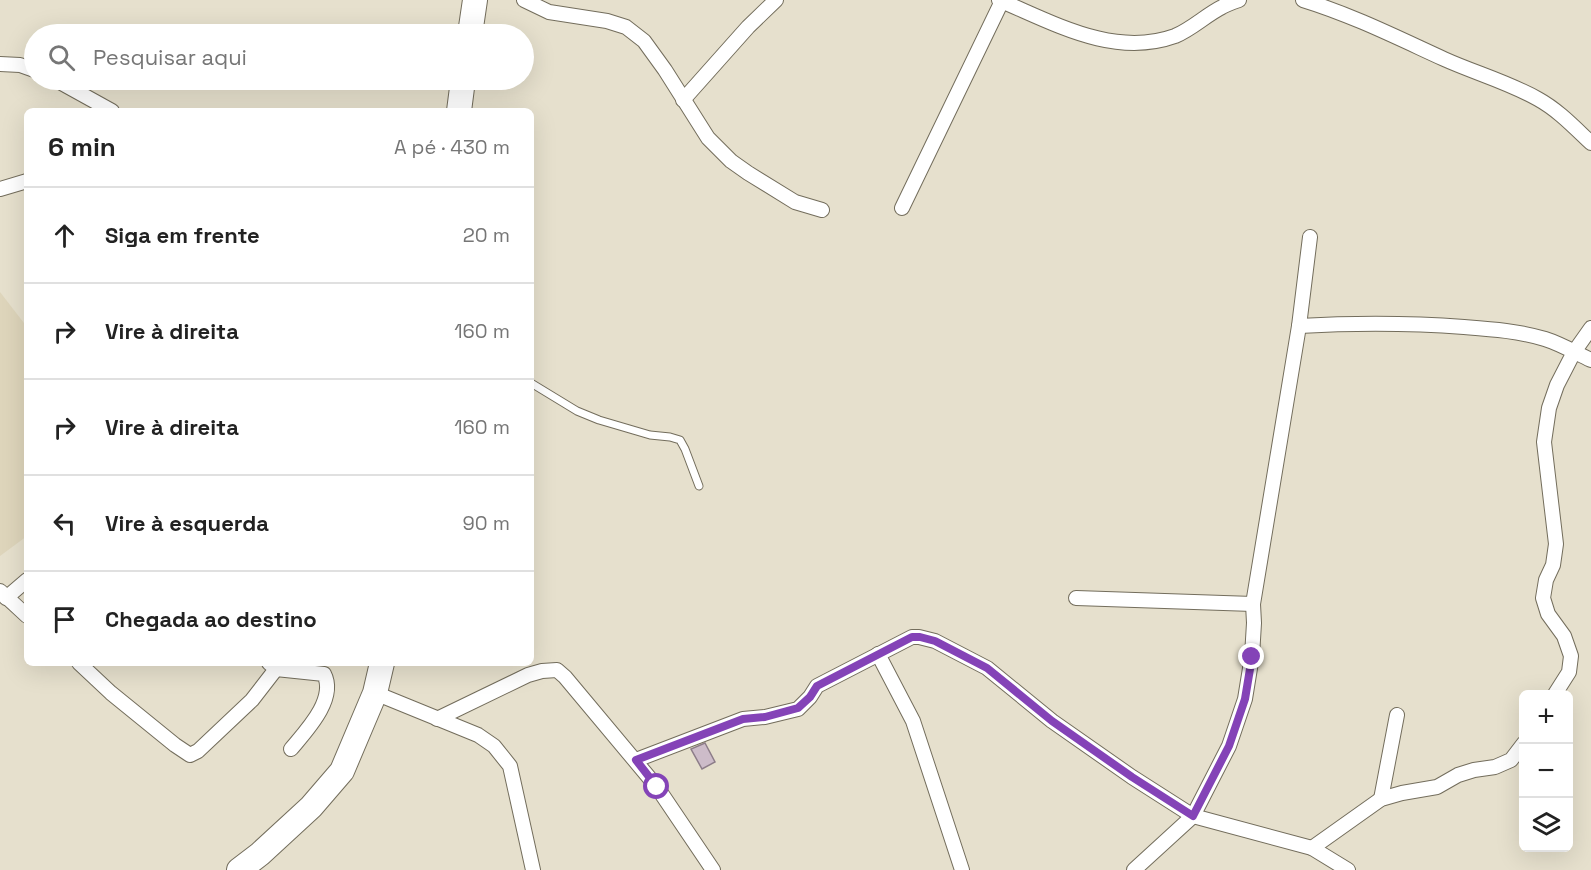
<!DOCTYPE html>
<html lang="pt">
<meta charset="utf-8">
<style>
body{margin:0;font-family:"Space Grotesk",sans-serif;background:#f6f6f6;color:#222}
.controls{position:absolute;right:18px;bottom:18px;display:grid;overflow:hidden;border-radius:9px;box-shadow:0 6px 24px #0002}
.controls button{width:54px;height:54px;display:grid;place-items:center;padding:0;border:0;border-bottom:2px solid #e0e0e0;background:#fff;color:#222;font:30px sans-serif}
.stop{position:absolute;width:18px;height:18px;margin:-14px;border:4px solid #8443b7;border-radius:50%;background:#fff}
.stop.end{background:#8443b7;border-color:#fff;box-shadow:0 2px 6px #0008}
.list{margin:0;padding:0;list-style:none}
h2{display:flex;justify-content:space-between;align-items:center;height:78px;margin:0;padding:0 24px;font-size:26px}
h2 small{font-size:20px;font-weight:400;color:#767676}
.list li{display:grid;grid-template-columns:39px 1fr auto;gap:18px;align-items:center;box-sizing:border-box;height:96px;padding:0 24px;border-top:2px solid #e0e0e0}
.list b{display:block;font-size:22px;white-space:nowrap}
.list em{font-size:20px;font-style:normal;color:#767676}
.icon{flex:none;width:33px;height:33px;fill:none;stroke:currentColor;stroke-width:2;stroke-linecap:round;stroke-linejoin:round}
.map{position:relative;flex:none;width:1591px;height:870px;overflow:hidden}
.search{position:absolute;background:#fff;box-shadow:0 6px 24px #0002;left:24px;top:24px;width:510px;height:66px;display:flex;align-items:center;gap:15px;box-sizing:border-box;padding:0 21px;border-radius:33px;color:#767676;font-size:22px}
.panel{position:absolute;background:#fff;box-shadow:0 6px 24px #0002;left:24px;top:108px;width:510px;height:558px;border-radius:9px}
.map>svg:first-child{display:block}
</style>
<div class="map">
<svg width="1591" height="870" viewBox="0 0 1591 870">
<rect width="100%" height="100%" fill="#e6e0cd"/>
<path fill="#ded5bb" d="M0,292L27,327V536L0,556Z"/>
<path fill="#cdbcc9" stroke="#8d7d89" stroke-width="1.5" d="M705,743L715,762L702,769L691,749Z"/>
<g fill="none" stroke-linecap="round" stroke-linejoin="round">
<defs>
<path id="lane" d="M531,383L577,411L599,420L650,435L670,437L680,440L685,449L699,486"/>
<g id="street">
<path d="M524,0L549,12L607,21L626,27L644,41L665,70L708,138L731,161L748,173L795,202L822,210"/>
<path d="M999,0C1054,23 1114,58 1175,36C1192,29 1206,15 1222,7C1227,4 1233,2 1239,0"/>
<path d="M1303,0C1352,15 1398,38 1444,59C1475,73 1508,82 1538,99C1558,110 1574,127 1591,143"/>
<path d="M0,64L20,65L34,70"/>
<path d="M56,80L112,111"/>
<path d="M683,100L748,27L776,0"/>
<path d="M0,189L27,181"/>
<path d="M902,208L1002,1"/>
<path d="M1299,326C1354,323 1409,323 1464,327C1490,329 1519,331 1545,339C1561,344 1576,353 1591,360"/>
<path d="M0,591L27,616"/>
<path d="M6,598L27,580"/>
<path d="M1076,598L1253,604"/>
<path d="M878,654L913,721L962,870"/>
<path d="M79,663L111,693L175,745L190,755L198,751L252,700L276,669L269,663"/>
<path d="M276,669L324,674C337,699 306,731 291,749"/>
<path d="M375,693L478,735L494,746L510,766L533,870"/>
<path d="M1555,694L1569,672L1571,656L1564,636L1548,614L1543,598L1546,580L1553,565L1556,544L1544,442L1549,408L1557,385L1574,352L1591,328"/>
<path d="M437,719L528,675L542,671L557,670L565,677L657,787L713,870"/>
<path d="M636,760L743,719L765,717L798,709L810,697L817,686L912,637H919L935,641L987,668L1052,721L1132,777L1193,816L1312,848L1348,870"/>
<path d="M1381,799L1397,715"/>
<path d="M1312,848L1381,799L1402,793L1437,787L1458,775L1474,770L1495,767L1511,760L1524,743"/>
<path d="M1134,870L1193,816L1229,746L1245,699L1252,656L1254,623L1253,604L1299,326L1310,237"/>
</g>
<g id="highway">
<path d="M470,34L475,0"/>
<path d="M459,111L463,80"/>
<path d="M239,870L260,854L311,807L342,771L375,693L382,663"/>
</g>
</defs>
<use href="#lane" stroke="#736d5c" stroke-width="9"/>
<use href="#street" stroke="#736d5c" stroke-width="16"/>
<use href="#highway" stroke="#736d5c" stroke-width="26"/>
<use href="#lane" stroke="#fff" stroke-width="7"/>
<use href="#street" stroke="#fff" stroke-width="14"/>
<use href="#highway" stroke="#fff" stroke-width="24"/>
</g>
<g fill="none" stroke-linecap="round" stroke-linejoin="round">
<path stroke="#8443b7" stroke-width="8" d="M657,787L636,760L743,719L765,717L798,708L810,697L817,686L912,637H920L935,641L987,668L1052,721L1132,777L1193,816L1229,746L1245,699L1252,657"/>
</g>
</svg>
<div class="controls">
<button>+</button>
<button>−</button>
<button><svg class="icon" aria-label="layers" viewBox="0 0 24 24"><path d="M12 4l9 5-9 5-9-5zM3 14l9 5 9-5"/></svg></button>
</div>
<div class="stop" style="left:657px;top:787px"></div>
<div class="stop end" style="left:1252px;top:657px"></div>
<div class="search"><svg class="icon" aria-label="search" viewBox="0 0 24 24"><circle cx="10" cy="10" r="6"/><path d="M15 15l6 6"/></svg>Pesquisar aqui</div>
<section class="panel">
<h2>6 min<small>A pé · 430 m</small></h2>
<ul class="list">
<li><svg class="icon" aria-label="ahead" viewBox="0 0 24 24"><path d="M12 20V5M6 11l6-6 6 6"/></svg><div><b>Siga em frente</b></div><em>20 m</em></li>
<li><svg class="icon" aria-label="right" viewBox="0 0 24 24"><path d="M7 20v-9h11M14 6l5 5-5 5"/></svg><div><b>Vire à direita</b></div><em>160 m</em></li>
<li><svg class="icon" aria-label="right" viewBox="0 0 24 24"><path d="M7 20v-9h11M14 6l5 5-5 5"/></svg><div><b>Vire à direita</b></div><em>160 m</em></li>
<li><svg class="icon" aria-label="left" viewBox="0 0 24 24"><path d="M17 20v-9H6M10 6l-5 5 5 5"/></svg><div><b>Vire à esquerda</b></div><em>90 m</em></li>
<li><svg class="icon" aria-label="arrive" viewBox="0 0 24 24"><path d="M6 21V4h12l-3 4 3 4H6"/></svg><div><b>Chegada ao destino</b></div></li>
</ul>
</section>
</div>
